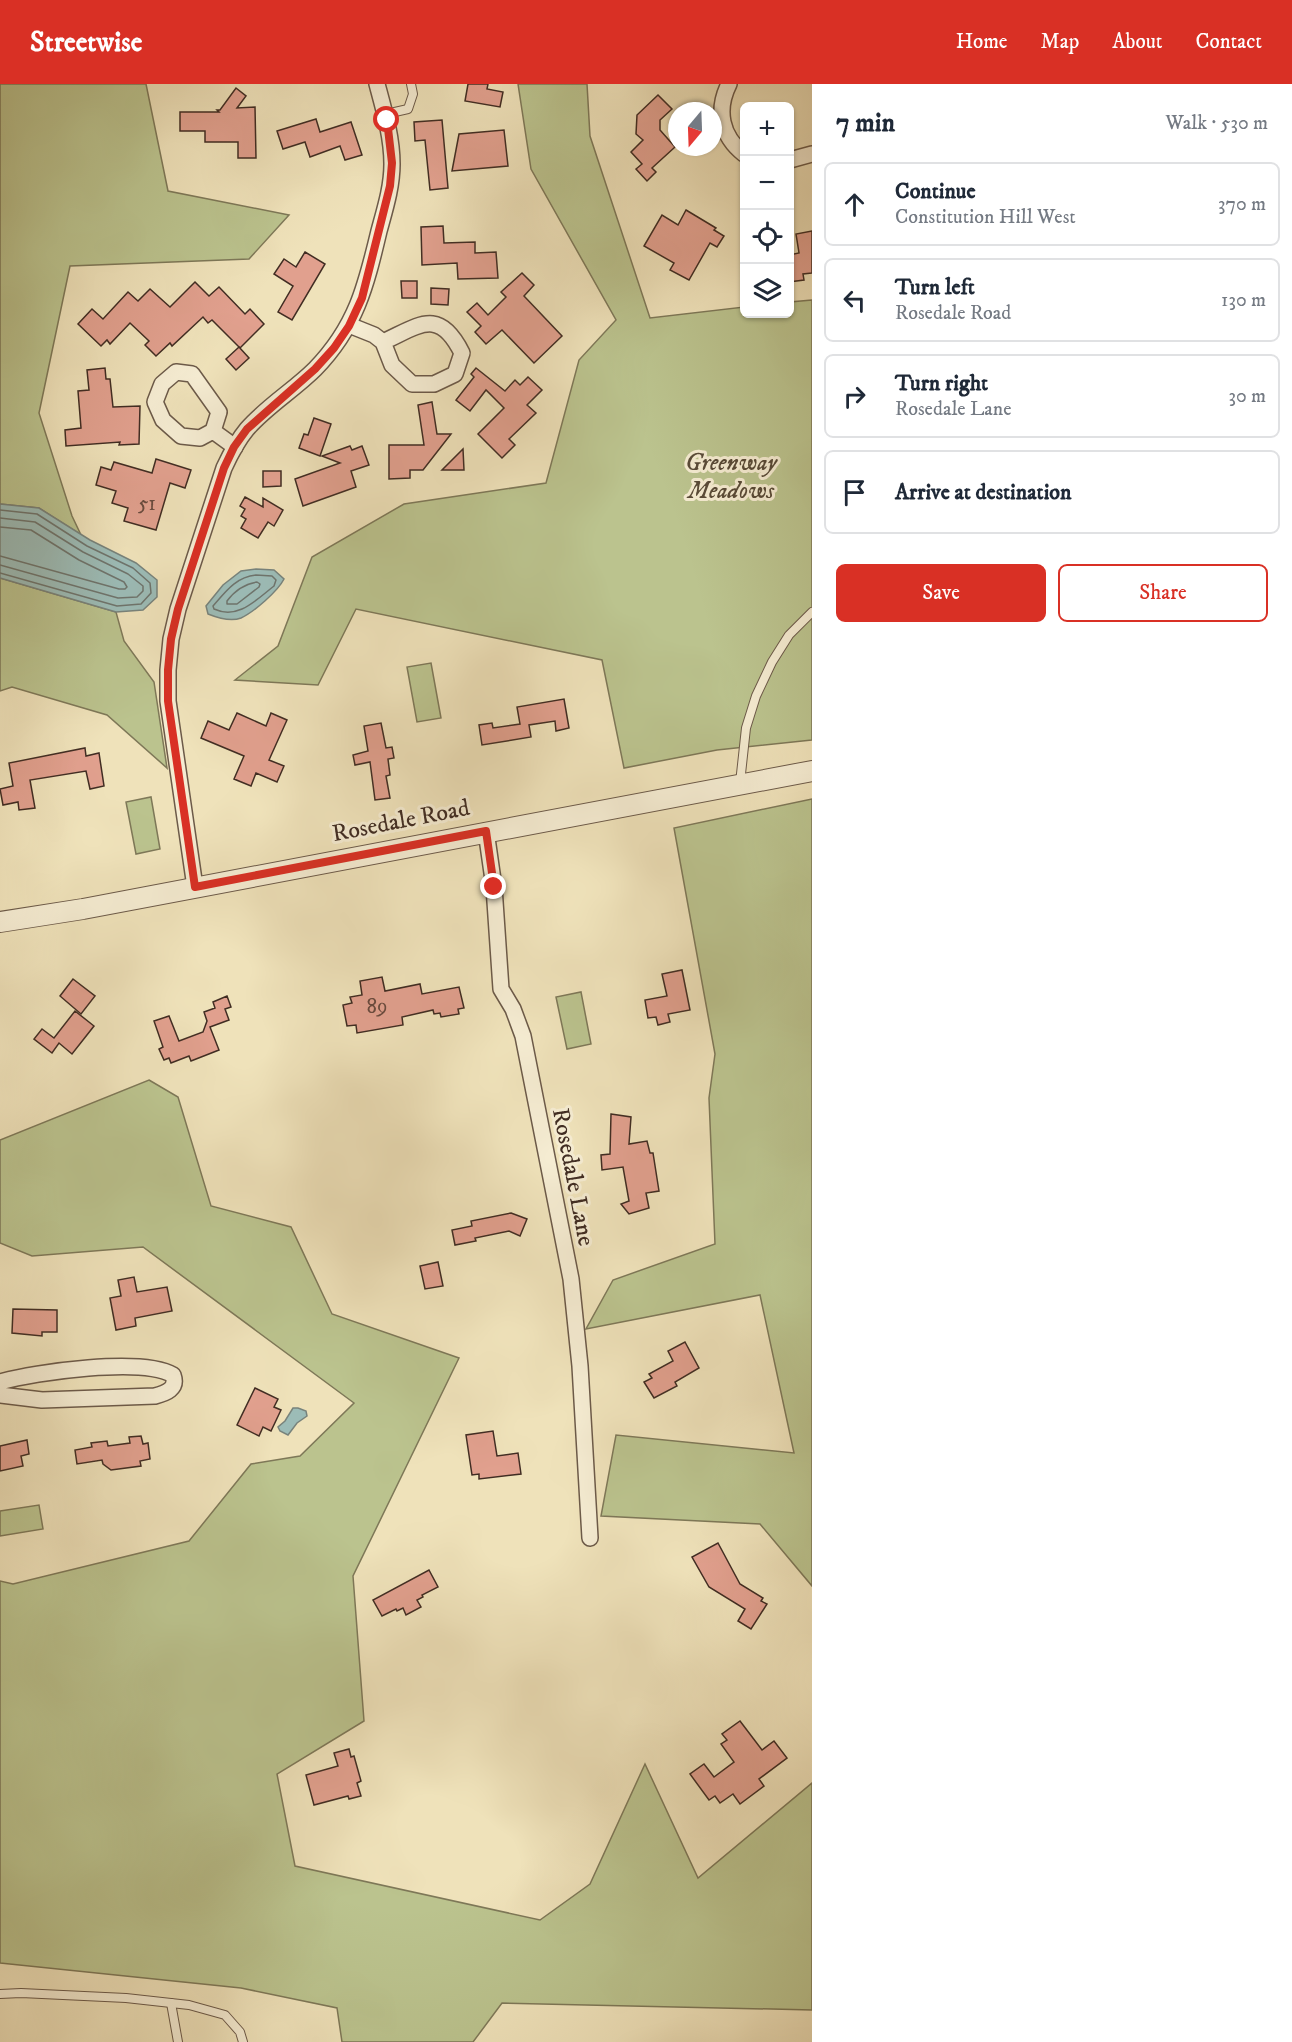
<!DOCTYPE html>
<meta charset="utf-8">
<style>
body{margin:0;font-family:"IM FELL DW Pica",serif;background:#f2f2f3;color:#1f2937}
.controls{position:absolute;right:18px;top:18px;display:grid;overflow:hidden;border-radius:9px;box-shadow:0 2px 4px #0004}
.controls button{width:54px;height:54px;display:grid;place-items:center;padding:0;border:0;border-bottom:2px solid #e0e1e3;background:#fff;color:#1f2937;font:30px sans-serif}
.compass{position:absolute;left:668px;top:18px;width:54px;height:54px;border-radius:50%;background:#fff;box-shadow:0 2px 4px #0004;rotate:199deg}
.stop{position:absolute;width:18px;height:18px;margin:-14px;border:4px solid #d93025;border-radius:50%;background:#fff}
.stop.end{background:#d93025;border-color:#fff;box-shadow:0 2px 6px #0008}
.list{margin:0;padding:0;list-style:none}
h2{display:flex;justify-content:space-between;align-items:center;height:78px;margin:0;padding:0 24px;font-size:26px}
h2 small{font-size:20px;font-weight:400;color:#747a83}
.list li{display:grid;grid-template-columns:39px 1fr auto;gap:18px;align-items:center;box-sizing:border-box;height:84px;margin:0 12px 12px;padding:0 12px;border:2px solid #e0e1e3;border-radius:9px}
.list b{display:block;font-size:22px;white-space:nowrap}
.list p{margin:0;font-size:20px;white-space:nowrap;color:#747a83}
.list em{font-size:20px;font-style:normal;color:#747a83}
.actions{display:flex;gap:12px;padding:18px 24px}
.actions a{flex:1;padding:14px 0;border:2px solid #d93025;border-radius:9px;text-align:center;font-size:21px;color:#d93025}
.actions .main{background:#d93025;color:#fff}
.icon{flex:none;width:33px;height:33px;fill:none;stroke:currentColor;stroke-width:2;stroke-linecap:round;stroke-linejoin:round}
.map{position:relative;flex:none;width:812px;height:1958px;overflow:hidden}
header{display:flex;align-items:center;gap:36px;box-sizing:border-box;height:84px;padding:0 30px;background:#d93025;color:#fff}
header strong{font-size:28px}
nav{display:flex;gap:33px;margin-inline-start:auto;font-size:21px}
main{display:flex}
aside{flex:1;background:#fff}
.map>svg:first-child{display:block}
</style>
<header>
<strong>Streetwise</strong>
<nav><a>Home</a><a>Map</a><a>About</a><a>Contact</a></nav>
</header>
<main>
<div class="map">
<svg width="812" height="1958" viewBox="0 0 812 1958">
<rect width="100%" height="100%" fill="#efe2ba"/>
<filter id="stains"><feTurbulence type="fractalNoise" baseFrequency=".00333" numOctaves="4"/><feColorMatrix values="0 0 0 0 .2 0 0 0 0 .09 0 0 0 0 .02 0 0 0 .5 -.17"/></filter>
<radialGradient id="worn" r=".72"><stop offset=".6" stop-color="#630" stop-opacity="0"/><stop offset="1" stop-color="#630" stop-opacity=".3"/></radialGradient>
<g fill="#bbc38e" stroke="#7e7858" stroke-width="1.5">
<path d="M0,0H146L168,107L289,131L249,175L70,182L39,329L72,432L81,451L39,424L0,420Z"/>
<path d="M518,0H587L590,52L650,234L744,223V230H790V218L812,216V656L717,666L624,684L602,576L356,525L318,601L235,596L278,562L312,473L404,420L546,399L579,276L616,236L531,85Z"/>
<path d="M0,494L116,528L124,557L154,598L167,684L107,631L12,603L0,607Z"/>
<path d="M431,579L441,634L417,638L407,583Z"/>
<path d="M151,713L160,765L136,770L126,718Z"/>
<path d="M812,715V1502L760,1440L601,1432L616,1351L794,1369L760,1211L586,1245L613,1196L715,1160L709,1014L715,970L674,744Z"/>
<path d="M581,908L591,960L567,965L556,913Z"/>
<path d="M149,996L178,1013L211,1122L291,1143L332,1230L459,1274L353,1492L364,1637L277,1690L295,1782L540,1836L590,1800L645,1680L698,1794L812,1699V1926L502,1919L473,1958H342L337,1924L241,1904L0,1879V1497L13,1500L189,1457L251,1380L300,1372L354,1319L143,1163L32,1172L0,1159V1056Z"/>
<path d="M39,1421L43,1445L0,1452V1427Z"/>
</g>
<g fill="#9cbcb7" stroke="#78837c" stroke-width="1.5">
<path d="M0,420L39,424L90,456L136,479L157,496V513L143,526L116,528L0,494Z"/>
<path d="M256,485L274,486L284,495C278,507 254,528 241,534C231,538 218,534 208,530L206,522L223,501L241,487Z"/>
<path d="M293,1324H298L306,1327L307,1332L297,1339L288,1351L280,1347L278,1343L285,1337Z"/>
</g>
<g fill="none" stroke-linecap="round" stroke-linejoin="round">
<g stroke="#6e746d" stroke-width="1.5">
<path d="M0,426L37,430L87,462L133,484L150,499L151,509L141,520L117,522L0,489"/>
<path d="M0,434L35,438L83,468L128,490L143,502V507L137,513L118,514L0,481"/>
<path d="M0,443L31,446L79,476L124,498L127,503L125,505H119L0,472"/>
<path d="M256,491L272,492L276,496L274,502C256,516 238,536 214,525L213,522C226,507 236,493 256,491Z"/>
<path d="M257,498L260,500L259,503L237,520H227V517C235,506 244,500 257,498Z"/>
</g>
</g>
<g fill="#e1a08e" stroke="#412d23" stroke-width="1.5">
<path d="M468,0H488L487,5L503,8L500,23L465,17Z"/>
<path d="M236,4L246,12L237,24L255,23L256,74H238V58H205V47H180V28H219L217,26H220Z"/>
<path d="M658,11L672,25L660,36V46L675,63L652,84L656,88L647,97L636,85L642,80L631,68L643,56L636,50L637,31Z"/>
<path d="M316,35L320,48L351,38L362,71L345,76L340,62L310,73L305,58L283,65L277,47Z"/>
<path d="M442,36L448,104L430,106L425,56L415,57L414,38Z"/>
<path d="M504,46L508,82L452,87L459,50Z"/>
<path d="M686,126L716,144L714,146L724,152L717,163L710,159L689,196L670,186L674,179L644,162L662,131L678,141Z"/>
<path d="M443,142L444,159L475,158V169L496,168L498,194L458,195L457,179L422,181L421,143Z"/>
<path d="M812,147V189L803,190L804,196L789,198V171L799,169L796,150Z"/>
<path d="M305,168L325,180L292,236L278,228L293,202L274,190L284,175L296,183Z"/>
<path d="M522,189L534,201L524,212L562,252L534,279L502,246L486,260L475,248L481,242L467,228L477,219L488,231L506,213L501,208Z"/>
<path d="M401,197H417V214H402Z"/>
<path d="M195,198L209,212L219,203L245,230L250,225L264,240L240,264L212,236L208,239L203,233L172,262L170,259L156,272L145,261L149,257L130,239L110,260L107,256L101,262L78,240L92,225L103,235L128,208L138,217L150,205L170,223Z"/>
<path d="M431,204L449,205L448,221L431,220Z"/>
<path d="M239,263L249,274L236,286L226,275Z"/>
<path d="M105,284L106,295H110L113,323L140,322L139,360L119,361L120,358L66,362L65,346L81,344L78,307L89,306L87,286Z"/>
<path d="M476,284L505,307L515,296L520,301L528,293L542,306L527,321L536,329L509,355L515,361L502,374L478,350L504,324L486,306L470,327L456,316L474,293L471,290Z"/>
<path d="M432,318L437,350H451L423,386H410V394L389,395V361H424L418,321Z"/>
<path d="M314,334L331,340L320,372L299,364L304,350L308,351Z"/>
<path d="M350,362L352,366L362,362L369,381L351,387L356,403L303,422L295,395L340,379L322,372Z"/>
<path d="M463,365L464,386H442Z"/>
<path d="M156,375L191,386L185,404L170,399L156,446L124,437L128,424L112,419L116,407L96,401L101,383L111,386L114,378L152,389Z"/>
<path d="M263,387H281V402L263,403Z"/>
<path d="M245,413L263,423V414L283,426L274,442L268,438L258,454L241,444L246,435L241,432L245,425L240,422Z"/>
<path d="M564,615L569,644L556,647L555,637L529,641L531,653L482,661L479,641L492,639L493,644L520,640L517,623Z"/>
<path d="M237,629L266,642L271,629L287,636L269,676L284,682L277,698L256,689L251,702L234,695L244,672L201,654L208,637L229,646Z"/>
<path d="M381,639L386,664L392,663L394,674L388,675L390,691L386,692L390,714L375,716L370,678L355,681L353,671L368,667L364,642Z"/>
<path d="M85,664L86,672L99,669L104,702L90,705L86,687L30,696L35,724L19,726L18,718L3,721L0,705L13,702L9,679Z"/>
<path d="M682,886L690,926L668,930L670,938L658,941L656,933L648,934L645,916L667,912L662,890Z"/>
<path d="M382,893L385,907L420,900L422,910L459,903L464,924L458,925L459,930L441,933L440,929L434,930L433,926L402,933L403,941L357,949L356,941L347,942L343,921L352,919L350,913L362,911L360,897Z"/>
<path d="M73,895L95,912L81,930L60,912Z"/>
<path d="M227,912L231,923L225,925L229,936L210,943L219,966L191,977L189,972L171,979L169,974L164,976L159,965L163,963L154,937L169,932L179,957L203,948L207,937L204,928L215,924L213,918Z"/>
<path d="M75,927L94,942L72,970L59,959L52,969L34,955L42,945L54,954Z"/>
<path d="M611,1030L631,1033L629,1060L647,1057L650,1069H653L659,1107L646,1109L649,1124L629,1130L621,1120L629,1117L623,1083L602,1086L601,1071L610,1070Z"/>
<path d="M511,1129L527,1135L520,1152L509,1147L475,1154L476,1157L455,1161L452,1146L472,1142L471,1137Z"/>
<path d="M438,1178L443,1202L425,1205L420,1182Z"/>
<path d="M134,1193L137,1208L167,1203L172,1227L135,1234L136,1242L116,1246L110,1214L121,1212L118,1196Z"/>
<path d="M13,1225L57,1226V1248H42V1252L12,1249Z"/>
<path d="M685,1258L699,1284L675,1298L677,1302L654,1314L644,1298L652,1294L649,1290L673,1277L668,1267Z"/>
<path d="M255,1304L278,1315L274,1323L281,1326L271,1347L263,1343L259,1352L237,1341Z"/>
<path d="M493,1347L497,1372L518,1369L521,1390L479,1395V1390L472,1391L466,1351Z"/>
<path d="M141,1352L143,1360L148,1359L150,1375L140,1377L141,1382L111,1386L103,1380L102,1376L77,1380L75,1366L92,1363L91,1359L107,1357L108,1362L130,1359L129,1353Z"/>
<path d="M27,1356L29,1370L21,1372L23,1382L0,1387V1362Z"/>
<path d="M718,1459L740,1500L763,1514L761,1517L767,1520L751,1545L738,1537L745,1525L709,1503L692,1473Z"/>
<path d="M429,1486L438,1503L422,1511L423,1513L417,1516L421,1523L406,1531L403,1524L397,1527L396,1525L382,1532L373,1516Z"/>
<path d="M740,1637L762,1666L774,1657L787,1674L759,1695L764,1702L740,1720L733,1710L720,1719L715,1712L709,1716L690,1690L704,1680L714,1693L734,1678L721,1660L727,1656L722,1650Z"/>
<path d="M349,1665L351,1673L354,1672L361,1697L357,1699L361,1712L349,1715L348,1712L314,1721L306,1691L338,1682L334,1669Z"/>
</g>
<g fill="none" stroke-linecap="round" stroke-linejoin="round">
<defs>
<g id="service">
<path d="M386,30L408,25L413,10L411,0"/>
<path d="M740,699L746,644L756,612L772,578L789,551L812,528"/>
<path d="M0,1910L21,1909L126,1914L189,1921L225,1931L240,1948L243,1958"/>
<path d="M171,1919L178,1958"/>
</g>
<g id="minor">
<path d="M729,0C716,26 721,52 744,70"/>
<path d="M790,76L812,70"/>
<path d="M349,241L374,251L383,258L392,281L412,300H434L455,290L462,269C439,223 420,241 383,258"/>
<path d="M213,347L219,328L192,290L176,288L162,300L155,318L163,336L181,352L200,354L213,347L235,363"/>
<path d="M486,747L494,803L501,905L513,925L523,952L571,1195L580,1282L590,1454"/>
<path d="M195,803L168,617V586L171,555L178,525L224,384C230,371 237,357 247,345C267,322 294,306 315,285C356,243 366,202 379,147C385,125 392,103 392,80C392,53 384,26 377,0"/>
<path d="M0,1298C36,1288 142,1273 173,1291C178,1305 166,1309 155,1312L42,1316L0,1311"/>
</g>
<path id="tertiary" d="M0,838L83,825L812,687"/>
</defs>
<use href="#service" stroke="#6c5a49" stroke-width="10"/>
<use href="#minor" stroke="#6c5a49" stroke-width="18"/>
<use href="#tertiary" stroke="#6c5a49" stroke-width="22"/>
<use href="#service" stroke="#f5ecd2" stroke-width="8"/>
<use href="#minor" stroke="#f5ecd2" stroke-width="15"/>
<use href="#tertiary" stroke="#f5ecd2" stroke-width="20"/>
</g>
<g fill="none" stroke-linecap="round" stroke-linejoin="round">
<path stroke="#d93025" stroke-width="8" d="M387,36L392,79L390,102L362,214L349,242L334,264L315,285L247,345L234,363L224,384L178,525L171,555L168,586V617L195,803L486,747L494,803"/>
</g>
<g text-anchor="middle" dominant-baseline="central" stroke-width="6" stroke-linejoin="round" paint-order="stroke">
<g font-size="21" fill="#694a3e">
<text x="147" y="420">51</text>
<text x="377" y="923">89</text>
</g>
<g font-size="24" font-style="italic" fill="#594b38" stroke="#f5ecd2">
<text x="731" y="379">Greenway<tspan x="731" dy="28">Meadows</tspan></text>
</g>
<g font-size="24" fill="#412d23" stroke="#f5ecd2">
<text transform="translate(401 737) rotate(-11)">Rosedale Road</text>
<text transform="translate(573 1093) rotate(79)">Rosedale Lane</text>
</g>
</g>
<rect width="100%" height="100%" filter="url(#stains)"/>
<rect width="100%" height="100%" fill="url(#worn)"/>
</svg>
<div class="controls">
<button>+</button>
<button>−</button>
<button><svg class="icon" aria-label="locate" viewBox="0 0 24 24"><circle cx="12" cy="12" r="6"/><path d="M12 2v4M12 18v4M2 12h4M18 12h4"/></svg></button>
<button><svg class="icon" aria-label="layers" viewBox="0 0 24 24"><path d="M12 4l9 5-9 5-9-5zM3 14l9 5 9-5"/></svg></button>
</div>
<svg class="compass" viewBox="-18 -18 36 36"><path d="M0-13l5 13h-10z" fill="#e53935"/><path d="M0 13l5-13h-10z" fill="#747a83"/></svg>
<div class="stop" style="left:387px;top:36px"></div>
<div class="stop end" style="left:494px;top:803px"></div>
</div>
<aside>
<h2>7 min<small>Walk · 530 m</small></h2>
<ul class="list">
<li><svg class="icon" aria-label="ahead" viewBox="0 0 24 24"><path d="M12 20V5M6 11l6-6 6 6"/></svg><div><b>Continue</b><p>Constitution Hill West</p></div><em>370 m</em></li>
<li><svg class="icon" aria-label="left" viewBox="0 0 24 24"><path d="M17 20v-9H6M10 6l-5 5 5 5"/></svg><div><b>Turn left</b><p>Rosedale Road</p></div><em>130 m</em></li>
<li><svg class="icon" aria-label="right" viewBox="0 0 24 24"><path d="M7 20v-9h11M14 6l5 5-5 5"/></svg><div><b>Turn right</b><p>Rosedale Lane</p></div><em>30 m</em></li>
<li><svg class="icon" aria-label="arrive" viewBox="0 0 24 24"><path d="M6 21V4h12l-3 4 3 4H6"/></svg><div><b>Arrive at destination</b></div></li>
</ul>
<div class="actions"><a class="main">Save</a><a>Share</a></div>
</aside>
</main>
